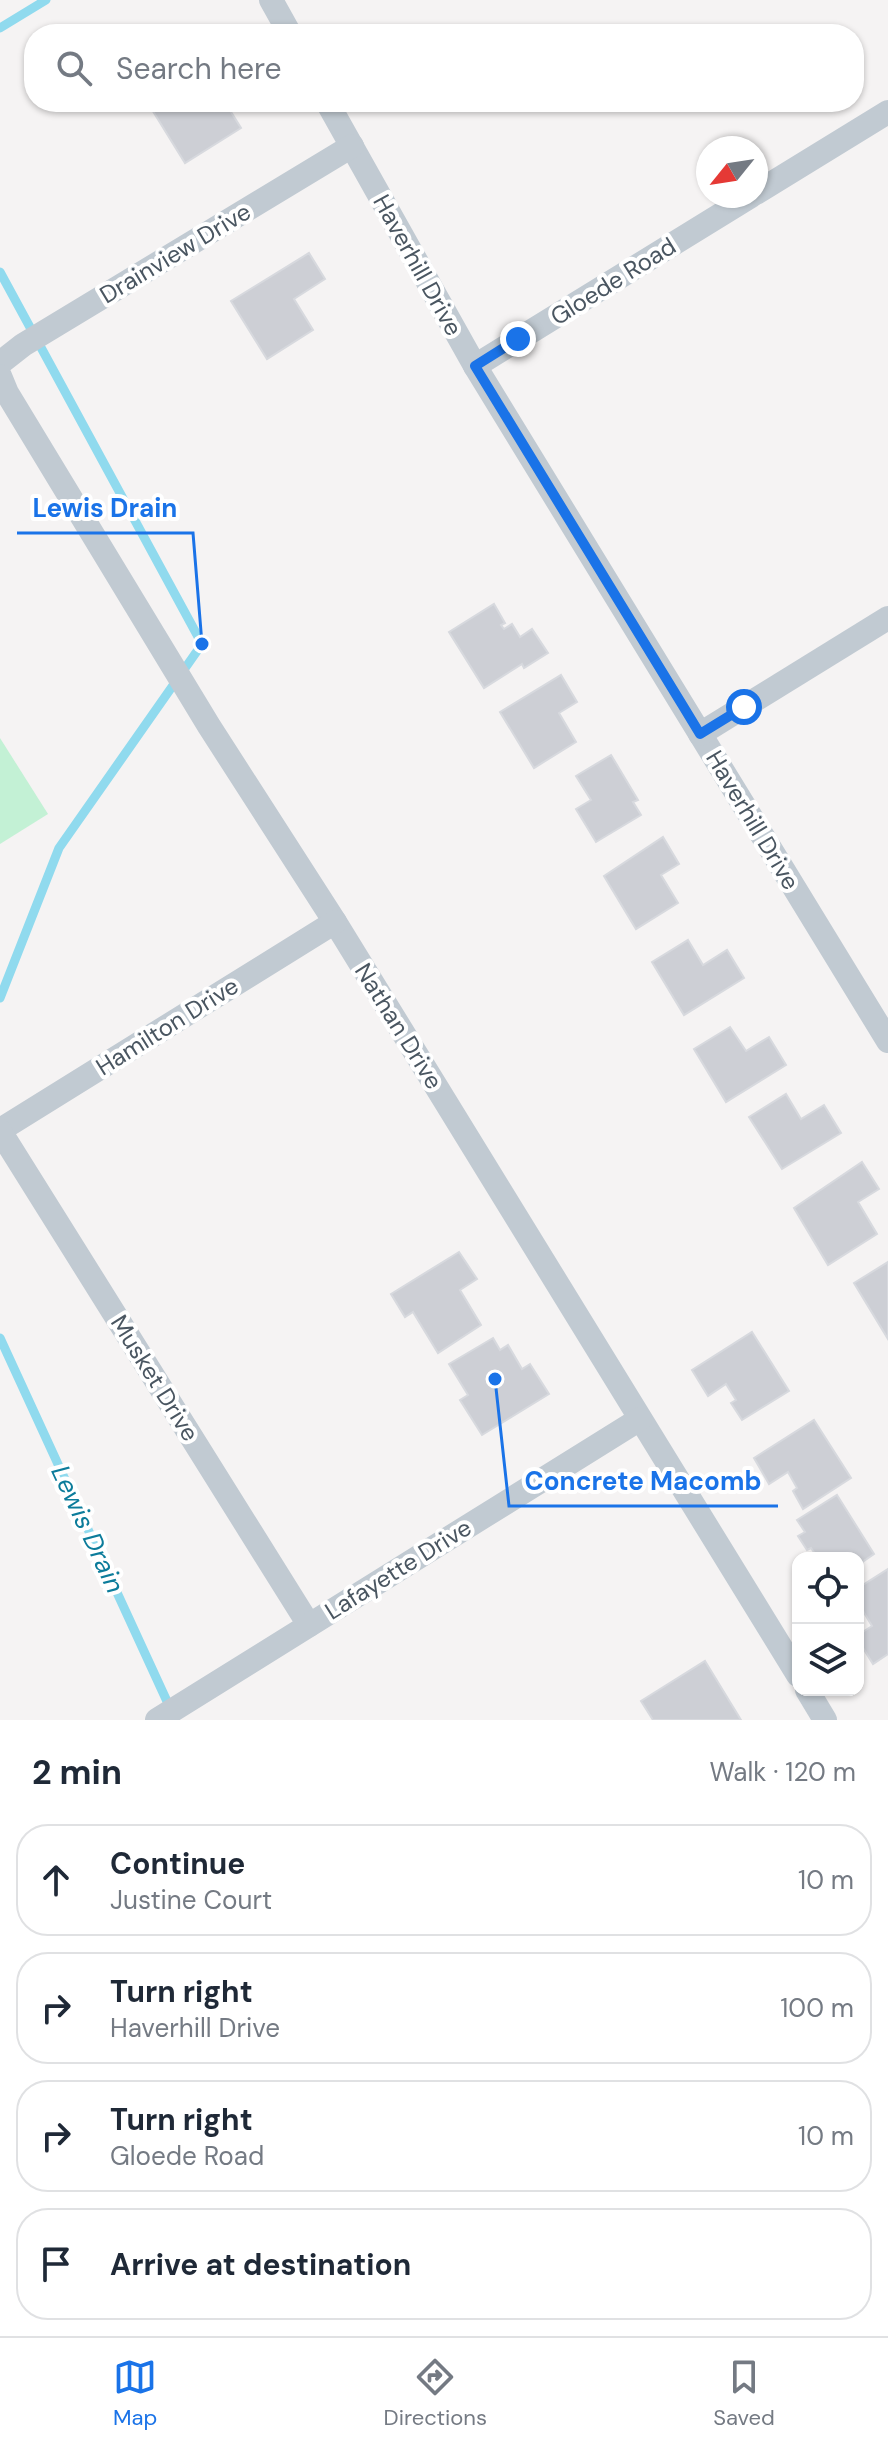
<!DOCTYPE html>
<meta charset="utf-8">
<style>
body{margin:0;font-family:"DM Sans",sans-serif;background:#f2f2f3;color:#1f2937}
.controls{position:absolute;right:24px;bottom:24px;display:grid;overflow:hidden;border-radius:16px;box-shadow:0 2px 6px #0004}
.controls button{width:72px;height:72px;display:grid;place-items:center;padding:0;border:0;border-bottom:2px solid #e0e1e3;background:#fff;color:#1f2937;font:40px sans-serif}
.compass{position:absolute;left:696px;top:136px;width:72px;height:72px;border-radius:50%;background:#fff;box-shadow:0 2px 6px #0004;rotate:240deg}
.stop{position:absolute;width:24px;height:24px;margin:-18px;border:6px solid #1a73e8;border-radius:50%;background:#fff}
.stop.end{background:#1a73e8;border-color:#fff;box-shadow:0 2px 8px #0008}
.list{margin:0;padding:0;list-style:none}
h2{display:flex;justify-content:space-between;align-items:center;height:104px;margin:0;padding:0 32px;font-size:34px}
h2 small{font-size:26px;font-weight:400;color:#747a83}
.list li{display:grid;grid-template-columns:52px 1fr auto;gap:24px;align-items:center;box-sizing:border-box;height:112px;margin:0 16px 16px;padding:0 16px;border:2px solid #e0e1e3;border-radius:32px}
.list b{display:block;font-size:30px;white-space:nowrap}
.list p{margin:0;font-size:26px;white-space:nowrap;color:#747a83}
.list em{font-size:26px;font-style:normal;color:#747a83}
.icon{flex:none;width:44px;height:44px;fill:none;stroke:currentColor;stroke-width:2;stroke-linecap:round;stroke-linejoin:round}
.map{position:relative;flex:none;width:888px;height:1720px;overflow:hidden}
.search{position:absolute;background:#fff;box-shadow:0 2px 6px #0004;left:24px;right:24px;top:24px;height:88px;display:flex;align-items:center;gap:20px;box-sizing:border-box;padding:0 28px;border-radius:32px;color:#747a83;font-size:30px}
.sheet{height:616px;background:#fff}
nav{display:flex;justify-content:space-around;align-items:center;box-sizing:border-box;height:112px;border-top:2px solid #e0e1e3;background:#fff;font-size:22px;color:#747a83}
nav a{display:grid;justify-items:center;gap:4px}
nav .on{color:#1a73e8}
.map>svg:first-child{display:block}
</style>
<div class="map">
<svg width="888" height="1720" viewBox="0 0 888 1720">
<rect width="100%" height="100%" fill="#f5f3f3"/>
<path fill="#c3f1d5" d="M0,738L48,814L0,844Z"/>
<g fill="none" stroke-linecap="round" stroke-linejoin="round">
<g stroke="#90daee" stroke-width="9">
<path d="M0,28L46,0"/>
<path d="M0,272L202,644L59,848L0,998"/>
<path d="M0,1338L171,1710"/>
</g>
</g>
<g fill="#cdcfd5" stroke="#d7d9de" stroke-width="2">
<path d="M161,102H209L215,111L226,104L241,128L185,163L151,108Z"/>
<path d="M309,253L325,279L294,299L313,330L267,359L231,301Z"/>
<path d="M494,604L505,623L501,625L504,629L512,624L520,637L532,629L548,653L524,668L522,664L484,688L449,632Z"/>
<path d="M561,675L577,702L559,713L576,742L534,768L500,712Z"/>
<path d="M611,755L638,800L633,802L641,815L596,842L576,809L591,800L576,776Z"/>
<path d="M663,837L679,864L661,875L678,903L636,929L604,876Z"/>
<path d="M688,940L703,965L727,950L744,978L684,1015L652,962Z"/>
<path d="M730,1027L746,1051L769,1037L786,1065L726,1102L694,1049Z"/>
<path d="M786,1094L801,1119L824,1105L841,1133L782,1169L749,1117Z"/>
<path d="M862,1162L879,1189L858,1202L877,1234L828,1265L794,1208Z"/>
<path d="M459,1252L477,1279L460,1290L481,1325L438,1353L413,1312L405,1317L391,1294Z"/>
<path d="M888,1262V1339L854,1283Z"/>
<path d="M752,1332L789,1391L742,1420L731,1403L736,1400L726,1384L708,1396L692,1370Z"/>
<path d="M493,1338L500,1350L508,1345L522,1369L530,1364L549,1394L482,1435L460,1400L468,1395L449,1364Z"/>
<path d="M814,1420L851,1478L803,1509L793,1491L797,1488L788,1472L769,1484L754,1458Z"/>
<path d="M837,1495L874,1554L858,1565V1558H818L811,1548L807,1550L798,1536L805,1532L797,1520Z"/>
<path d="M888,1569V1654L873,1664L858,1640V1635L872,1626L863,1611L858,1614V1588Z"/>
<path d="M705,1661L741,1720H653L641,1701Z"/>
</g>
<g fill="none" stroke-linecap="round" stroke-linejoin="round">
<g stroke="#c1cad2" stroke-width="24">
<path d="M271,0L290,34"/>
<path d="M327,102L475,366L888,1041"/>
<path d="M756,193L888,112"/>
<path d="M0,363L23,345L352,146"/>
<path d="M475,366L751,196"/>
<path d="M0,376L7,393L209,726L335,922L798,1675"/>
<path d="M700,734L888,618"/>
<path d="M0,1130L335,922"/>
<path d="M0,1131L309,1625"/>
<path d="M807,1690L825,1720"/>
<path d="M157,1720L640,1419"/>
</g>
</g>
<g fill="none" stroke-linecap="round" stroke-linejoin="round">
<path stroke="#1a73e8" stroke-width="10" d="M518,339L475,366L683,706L700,734L744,707"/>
</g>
<g text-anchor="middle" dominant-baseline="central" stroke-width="8" stroke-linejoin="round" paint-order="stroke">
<g font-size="24" fill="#4a5661" stroke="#fff">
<text transform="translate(175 253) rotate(-31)">Drainview Drive</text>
<text transform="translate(418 265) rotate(61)">Haverhill Drive</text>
<text transform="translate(613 281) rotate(-32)">Gloede Road</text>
<text transform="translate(753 820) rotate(59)">Haverhill Drive</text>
<text transform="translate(167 1026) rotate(-32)">Hamilton Drive</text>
<text transform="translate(399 1026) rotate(58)">Nathan Drive</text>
<text transform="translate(155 1378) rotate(58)">Musket Drive</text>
<text transform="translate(398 1569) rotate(-32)">Lafayette Drive</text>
</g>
<g font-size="26" font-style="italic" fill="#0c7c9b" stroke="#fff">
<text transform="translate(88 1529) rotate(65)">Lewis Drain</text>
</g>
</g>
<path fill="none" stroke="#1a73e8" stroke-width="3" d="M202 644L193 533H17M495 1379L509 1506H778"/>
<g fill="#1a73e8" stroke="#fff" stroke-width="3">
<circle cx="202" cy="644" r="8"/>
<circle cx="495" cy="1379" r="8"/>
</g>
<g font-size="26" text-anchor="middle" font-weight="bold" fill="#1a73e8" stroke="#fff" stroke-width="8" stroke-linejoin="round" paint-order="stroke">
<text x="105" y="517">Lewis Drain</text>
<text x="643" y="1490">Concrete Macomb</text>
</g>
</svg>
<div class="controls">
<button><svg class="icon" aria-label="locate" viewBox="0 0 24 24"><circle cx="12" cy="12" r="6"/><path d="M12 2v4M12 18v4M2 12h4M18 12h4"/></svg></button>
<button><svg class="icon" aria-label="layers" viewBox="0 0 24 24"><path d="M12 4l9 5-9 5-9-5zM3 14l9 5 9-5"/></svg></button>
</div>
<svg class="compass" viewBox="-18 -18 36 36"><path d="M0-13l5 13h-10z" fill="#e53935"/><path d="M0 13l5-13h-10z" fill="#747a83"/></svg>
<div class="stop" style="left:744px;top:707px"></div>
<div class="stop end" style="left:518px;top:339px"></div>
<div class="search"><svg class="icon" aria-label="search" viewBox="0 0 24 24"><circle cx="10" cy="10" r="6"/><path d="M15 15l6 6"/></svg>Search here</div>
</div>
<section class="sheet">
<h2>2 min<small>Walk · 120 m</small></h2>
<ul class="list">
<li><svg class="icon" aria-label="ahead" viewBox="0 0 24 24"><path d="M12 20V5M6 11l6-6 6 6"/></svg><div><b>Continue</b><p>Justine Court</p></div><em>10 m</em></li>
<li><svg class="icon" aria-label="right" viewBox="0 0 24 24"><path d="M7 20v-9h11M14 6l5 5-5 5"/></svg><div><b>Turn right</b><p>Haverhill Drive</p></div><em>100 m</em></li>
<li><svg class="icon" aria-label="right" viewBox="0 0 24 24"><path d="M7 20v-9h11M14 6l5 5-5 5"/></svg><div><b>Turn right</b><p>Gloede Road</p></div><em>10 m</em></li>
<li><svg class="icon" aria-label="arrive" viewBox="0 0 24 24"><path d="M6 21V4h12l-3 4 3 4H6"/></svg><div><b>Arrive at destination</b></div></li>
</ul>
</section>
<nav>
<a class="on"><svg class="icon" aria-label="map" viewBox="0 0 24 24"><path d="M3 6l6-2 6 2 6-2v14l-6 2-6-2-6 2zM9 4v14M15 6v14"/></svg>Map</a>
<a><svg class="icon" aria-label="directions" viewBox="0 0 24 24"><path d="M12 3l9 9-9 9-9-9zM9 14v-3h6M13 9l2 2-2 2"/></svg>Directions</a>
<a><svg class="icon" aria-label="saved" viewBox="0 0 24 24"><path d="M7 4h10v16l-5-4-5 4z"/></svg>Saved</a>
</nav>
